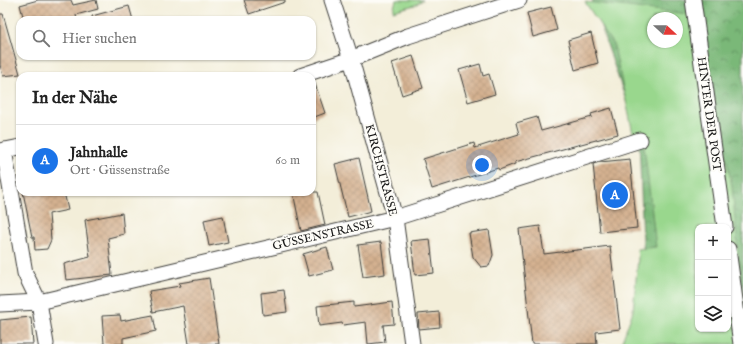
<!DOCTYPE html>
<html lang="de">
<meta charset="utf-8">
<style>
body{margin:0;font-family:"IM FELL English",serif;background:#f6f6f6;color:#222}
.controls{position:absolute;right:12px;bottom:12px;display:grid;overflow:hidden;border-radius:8px;box-shadow:0 1px 3px #0004}
.controls button{width:36px;height:36px;display:grid;place-items:center;padding:0;border:0;border-bottom:1px solid #e0e0e0;background:#fff;color:#222;font:20px sans-serif}
.compass{position:absolute;left:647px;top:12px;width:36px;height:36px;border-radius:50%;background:#fff;box-shadow:0 1px 3px #0004;rotate:111deg}
.you{position:absolute;left:482px;top:165px;width:14px;height:14px;margin:-10px;border:3px solid #fff;border-radius:50%;background:#1a73e8;box-shadow:0 0 0 6px #1a73e833}
.badge{display:grid;place-items:center;width:26px;height:26px;border-radius:50%;background:#1a73e8;color:#fff;font-size:13px;font-weight:700}
.pin{position:absolute;translate:-50% -50%;border:2px solid #fff;box-shadow:0 1px 4px #0006}
.list{margin:0;padding:0;list-style:none}
h2{display:flex;justify-content:space-between;align-items:center;height:52px;margin:0;padding:0 16px;font-size:17px}
h2 small{font-size:13px;font-weight:400;color:#767676}
.list li{display:grid;grid-template-columns:26px 1fr auto;gap:12px;align-items:center;box-sizing:border-box;height:72px;padding:0 16px;border-top:1px solid #e0e0e0}
.list b{display:block;font-size:15px;white-space:nowrap}
.list p{margin:0;font-size:13px;white-space:nowrap;color:#767676}
.list em{font-size:13px;font-style:normal;color:#767676}
.icon{flex:none;width:22px;height:22px;fill:none;stroke:currentColor;stroke-width:2;stroke-linecap:round;stroke-linejoin:round}
.map{position:relative;flex:none;width:743px;height:344px;overflow:hidden}
.search{position:absolute;background:#fff;box-shadow:0 1px 3px #0004;left:16px;top:16px;width:300px;height:44px;display:flex;align-items:center;gap:10px;box-sizing:border-box;padding:0 14px;border-radius:12px;color:#767676;font-size:15px}
.panel{position:absolute;background:#fff;box-shadow:0 1px 3px #0004;left:16px;top:72px;width:300px;height:124px;border-radius:12px}
.map>svg:first-child{display:block}
</style>
<div class="map">
<svg width="743" height="344" viewBox="0 0 743 344">
<defs>
<pattern id="forest-crowns" width="20" height="18" patternUnits="userSpaceOnUse"><rect width="20" height="18" fill="#7ab878"/><path d="M2 6a3 3 0 1 1 6 0M12 15a3 3 0 1 1 6 0" fill="none" stroke="#639562"/></pattern>
<pattern id="building-cross-hatch" width="8" height="8" patternUnits="userSpaceOnUse"><rect width="8" height="8" fill="#d4b190"/><path d="M0 0l8 8M0 8l8-8" fill="none" stroke="#b5987c"/></pattern>
</defs>
<rect width="100%" height="100%" fill="#fdfcf7"/>
<filter id="ink" filterUnits="userSpaceOnUse"><feTurbulence type="fractalNoise" baseFrequency=".025" numOctaves="2"/><feDisplacementMap in="SourceGraphic" scale="8" xChannelSelector="R" yChannelSelector="G"/><feConvolveMatrix kernelMatrix="1 2 1 2 8 2 1 2 1" color-interpolation-filters="sRGB"/></filter>
<filter id="wash" filterUnits="userSpaceOnUse"><feTurbulence type="fractalNoise" baseFrequency=".012" numOctaves="4" result="noise"/><feDisplacementMap in="SourceGraphic" scale="16" xChannelSelector="R" yChannelSelector="G"/><feGaussianBlur stdDeviation="0.9" result="paint"/><feColorMatrix in="noise" values="0 0 0 0 0 0 0 0 0 0 0 0 0 0 0 0 0 1.4 0 .05"/><feComposite in="paint" operator="in"/></filter>
<g filter="url(#wash)">
<rect width="100%" height="100%" fill="#f3eed9"/>
<path fill="url(#forest-crowns)" stroke="#4b6a4a" fill-rule="evenodd" d="M592,0H743V344H647L639,139ZM653,18H677V42H653ZM698,227H728V329H698Z"/>
<g fill="#99d78d" stroke="#5a7a54" fill-rule="evenodd">
<path d="M396,0H423L415,5L393,11Z"/>
<path d="M585,2L697,15L732,186L743,306V344H621L633,311L638,258L637,249L656,247L644,145L636,147L614,46ZM653,18H677V42H653ZM698,227H728V329H698Z"/>
</g>
<g id="blocks">
<g fill="url(#building-cross-hatch)">
<path d="M38,0H71L73,5L96,0L98,9L76,15L77,20H24L20,5Z"/>
<path d="M244,0H285V2L249,14Z"/>
<path d="M129,6L133,20H93L92,16Z"/>
<path d="M551,7L557,30L533,37L527,13Z"/>
<path d="M0,14H3L20,74L3,76L0,65Z"/>
<path d="M591,33L598,63L575,70L568,40Z"/>
<path d="M413,56L423,88L402,95L392,63Z"/>
<path d="M480,64L483,76L489,74L495,94L468,102L459,70Z"/>
<path d="M314,81L325,113L312,118V82Z"/>
<path d="M611,108L618,134L515,162V164L499,170L498,168L432,189L423,159L474,143L475,148L519,134L516,123L537,117L541,131L592,117L591,114Z"/>
<path d="M359,158L371,211L348,217L335,164Z"/>
<path d="M630,159L637,228L600,232L593,164L600,162Z"/>
<path d="M23,192H64L68,210L49,214L51,240L47,249L35,250L34,237H32Z"/>
<path d="M293,192H318L325,225L301,231Z"/>
<path d="M122,213L124,234L108,238L112,275L66,280L64,264L90,257L85,220Z"/>
<path d="M223,216L228,242L209,246L204,220Z"/>
<path d="M540,226L544,254L610,246L620,329L596,332L597,344H532L519,229Z"/>
<path d="M489,230L493,255L489,266L481,267L473,257L469,233Z"/>
<path d="M430,239L434,273L415,275L411,241Z"/>
<path d="M381,242L385,274L363,277L358,245Z"/>
<path d="M327,247L333,270L309,276L303,254Z"/>
<path d="M209,278L219,344H189L183,306L153,312L149,291L180,286L179,283Z"/>
<path d="M284,290L287,312L263,315L261,293Z"/>
<path d="M354,302V307L392,302L394,324L383,325L385,342L368,344L366,322L343,325L342,323L319,326L317,306Z"/>
<path d="M439,312L440,327L419,329L418,314Z"/>
<path d="M120,315L121,321L153,315L156,331L123,338V344H104L102,316Z"/>
<path d="M31,317L33,344H0V320Z"/>
</g>
</g>
</g>
<g filter="url(#ink)">
<use href="#blocks" fill-opacity="0" stroke="#3c3c38" stroke-width="1"/>
<g fill="none" stroke-linecap="round" stroke-linejoin="round">
<defs>
<g id="street">
<path d="M332,0L351,59L395,218L412,344"/>
<path d="M693,0L725,227"/>
<path d="M300,76L351,59L408,36L519,0"/>
<path d="M4,150L25,273L39,302L46,344"/>
<path d="M0,151L20,147"/>
<path d="M728,249L741,344"/>
<path d="M0,304L39,302L395,218L640,140"/>
</g>
</defs>
<use href="#street" stroke="#3c3c38" stroke-width="17"/>
<use href="#street" stroke="#fff" stroke-width="15"/>
</g>
</g>
<g text-anchor="middle" dominant-baseline="central" stroke-width="4" stroke-linejoin="round" paint-order="stroke">
<g font-size="12" fill="#1c1c1c" stroke="#fdfcf7">
<text transform="translate(709 114) rotate(82)">HINTER DER POST</text>
<text transform="translate(381 170) rotate(75)">KIRCHSTRASSE</text>
<text transform="translate(323 235) rotate(-13)">GÜSSENSTRASSE</text>
</g>
</g>
</svg>
<div class="controls">
<button>+</button>
<button>−</button>
<button><svg class="icon" aria-label="layers" viewBox="0 0 24 24"><path d="M12 4l9 5-9 5-9-5zM3 14l9 5 9-5"/></svg></button>
</div>
<svg class="compass" viewBox="-18 -18 36 36"><path d="M0-13l5 13h-10z" fill="#e53935"/><path d="M0 13l5-13h-10z" fill="#767676"/></svg>
<div class="you"></div>
<div class="pin badge" style="left:615px;top:195px">A</div>
<div class="search"><svg class="icon" aria-label="search" viewBox="0 0 24 24"><circle cx="10" cy="10" r="6"/><path d="M15 15l6 6"/></svg>Hier suchen</div>
<section class="panel">
<h2>In der Nähe<small></small></h2>
<ul class="list">
<li><span class="badge">A</span><div><b>Jahnhalle</b><p>Ort · Güssenstraße</p></div><em>60 m</em></li>
</ul>
</section>
</div>
